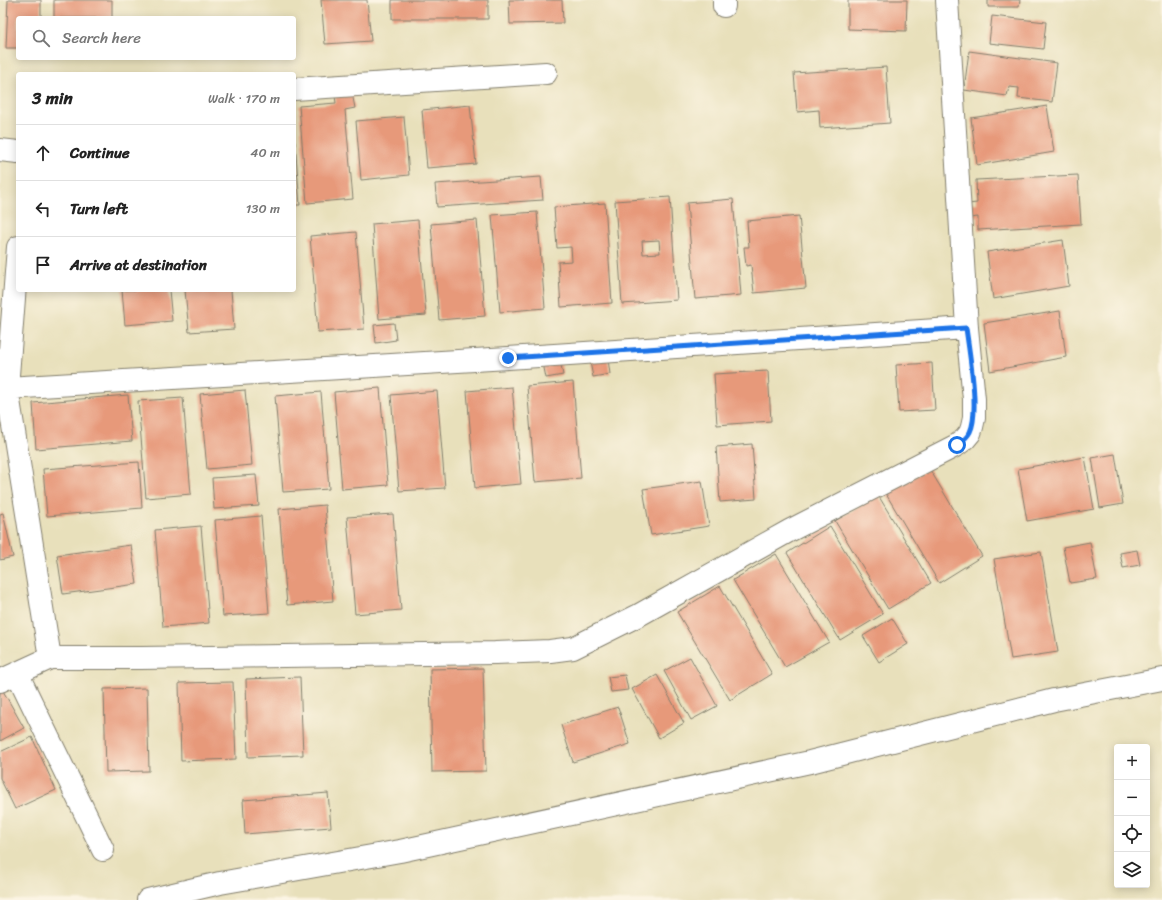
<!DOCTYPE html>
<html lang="en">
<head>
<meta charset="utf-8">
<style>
  body { margin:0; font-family:Sriracha,sans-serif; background:#f6f6f6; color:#222 }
  .controls { position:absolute; right:12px; bottom:12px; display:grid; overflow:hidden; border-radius:4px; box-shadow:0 2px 10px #0003 }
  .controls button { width:36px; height:36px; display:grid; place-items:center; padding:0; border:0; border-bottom:1px solid #e0e0e0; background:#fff; color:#222; font:20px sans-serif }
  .stop { position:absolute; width:12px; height:12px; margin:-9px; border:3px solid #1a73e8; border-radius:50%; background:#fff }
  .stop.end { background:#1a73e8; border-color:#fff; box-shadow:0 1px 4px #0008 }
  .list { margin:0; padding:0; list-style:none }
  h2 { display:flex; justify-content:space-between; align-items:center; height:52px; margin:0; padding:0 16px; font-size:17px }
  h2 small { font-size:13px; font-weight:400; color:#767676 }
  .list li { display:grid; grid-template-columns:26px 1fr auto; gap:12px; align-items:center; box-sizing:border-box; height:56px; padding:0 16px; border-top:1px solid #e0e0e0 }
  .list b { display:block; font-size:15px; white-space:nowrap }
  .list em { font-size:13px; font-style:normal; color:#767676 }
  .icon { flex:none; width:22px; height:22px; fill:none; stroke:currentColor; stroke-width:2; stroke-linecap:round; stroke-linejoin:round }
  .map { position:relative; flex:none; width:1162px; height:900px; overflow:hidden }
  .search { position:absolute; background:#fff; box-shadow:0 2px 10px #0003; left:16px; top:16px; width:280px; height:44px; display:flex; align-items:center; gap:10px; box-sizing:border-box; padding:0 14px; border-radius:4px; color:#767676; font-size:15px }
  .panel { position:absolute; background:#fff; box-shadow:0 2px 10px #0003; left:16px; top:72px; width:280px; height:220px; border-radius:4px }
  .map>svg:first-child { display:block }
  .building { fill:#e7997a; fill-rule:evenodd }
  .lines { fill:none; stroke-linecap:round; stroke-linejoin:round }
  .minor-casing { stroke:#827e6c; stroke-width:24 }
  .minor { stroke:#fff; stroke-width:22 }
  .route { stroke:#1a73e8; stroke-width:5 }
</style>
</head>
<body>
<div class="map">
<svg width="1162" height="900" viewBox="0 0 1162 900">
  <rect width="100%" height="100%" fill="#fcf5e5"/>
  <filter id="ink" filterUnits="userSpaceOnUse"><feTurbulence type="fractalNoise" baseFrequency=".025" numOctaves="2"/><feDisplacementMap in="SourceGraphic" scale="8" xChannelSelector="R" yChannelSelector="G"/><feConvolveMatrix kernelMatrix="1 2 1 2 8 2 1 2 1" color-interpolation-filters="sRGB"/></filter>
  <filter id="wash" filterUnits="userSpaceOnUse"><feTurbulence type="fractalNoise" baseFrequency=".012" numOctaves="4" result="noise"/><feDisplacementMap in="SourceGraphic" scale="16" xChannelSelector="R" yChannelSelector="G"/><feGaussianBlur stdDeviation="0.9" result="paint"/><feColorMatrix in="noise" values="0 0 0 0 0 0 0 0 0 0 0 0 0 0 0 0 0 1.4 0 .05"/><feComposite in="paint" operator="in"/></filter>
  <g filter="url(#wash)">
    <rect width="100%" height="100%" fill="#e8e0bb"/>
    <g id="blocks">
      <path class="building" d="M8,0H41V18H18V48H6Z
        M54,0H112V18H54Z
        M321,0H367L371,41L325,44Z
        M392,0H488V19H392Z
        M509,0H562L563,23L510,24Z
        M848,0H907L906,31L848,29Z
        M988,0H1020L1019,7H988Z
        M992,16L1046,22L1043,49L989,43Z
        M969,51L1057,63L1052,102L1018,98L1019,88L1009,87L1007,96L964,90Z
        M886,67L890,123L820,128L819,110L797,112L794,73Z
        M352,93L355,108L345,110L353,199L307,203L299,106L336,103L335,96Z
        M470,105L476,164L427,168L422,110Z
        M1047,106L1054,152L977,165L971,118Z
        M404,117L409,175L361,180L356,121Z
        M294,142H295L300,205H294Z
        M1078,175L1081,224L978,230V217L969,218L968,204L977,203L976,180Z
        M541,177L543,200L437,207L435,184Z
        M670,197L677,300L622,304L615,201ZM659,240L660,253L643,254L642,241Z
        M733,199L741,295L695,299L687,203Z
        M605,203L612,303L561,307L558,262L572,261L571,247L557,248L554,207Z
        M537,212L545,308L500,312L492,215Z
        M799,216L806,288L754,293L751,265L746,266L744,247H749L747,221Z
        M418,220L426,315L379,319L372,224Z
        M477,220L485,316L439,320L431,224Z
        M356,232L364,329L318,332L310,236Z
        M1063,240L1069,286L993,299L987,252Z
        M122,290H169L172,321L125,325Z
        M185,290H231L234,329L189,332Z
        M1060,311L1066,357L990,371L984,323Z
        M394,323L396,340L376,343L374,325Z
        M608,359L610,374L593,377L590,362Z
        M560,360L563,375L546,378L543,363Z
        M932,363L935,410L899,412L896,365Z
        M768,371L771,421L717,425L714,374Z
        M573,382L581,478L535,482L527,386Z
        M512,387L521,484L475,488L467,391Z
        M380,388L388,485L342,489L334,392Z
        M245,390L252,465L207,469L200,394Z
        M437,391L445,488L399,491L391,395Z
        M321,392L329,489L283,492L275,396Z
        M128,395L132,441L36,449L33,403Z
        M183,398L191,494L146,498L138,401Z
        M752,444L756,499L720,502L716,447Z
        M1115,454L1123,504L1100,508L1092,458Z
        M1085,457L1094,509L1027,521L1018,469Z
        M139,462L142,508L47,516L43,469Z
        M929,468L982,556L939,583L886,494Z
        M256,475L259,506L214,509L212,478Z
        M702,481L709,526L651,535L643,489Z
        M878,495L931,583L888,609L835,521Z
        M325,505L333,601L287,605L279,509Z
        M3,513L13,557L0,560V514Z
        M393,514L401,610L355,614L347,517Z
        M261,516L269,613L223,616L215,520Z
        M201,526L209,623L163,627L155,530Z
        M830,526L883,614L840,640L787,553Z
        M1090,542L1097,579L1070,583L1063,547Z
        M131,545L137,584L63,594L57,555Z
        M1137,550L1140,565L1123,568L1120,553Z
        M1041,552L1058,652L1011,659L994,559Z
        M776,554L829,642L785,667L733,580Z
        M720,586L772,674L730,700L677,612Z
        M892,618L908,644L879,662L863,636Z
        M690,657L717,706L691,720L664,671Z
        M483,668L486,771L432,772L430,669Z
        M625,675L628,690L611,692L608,677Z
        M657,675L684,723L659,738L632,689Z
        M300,677L303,755L248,757L246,679Z
        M233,682L236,759L181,761L179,683Z
        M147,688L149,771L106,772L104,689Z
        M2,689L24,728L0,741V690Z
        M618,707L630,744L573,762L561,725Z
        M32,737L56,790L15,809L0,778V752Z
        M328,793L331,827L245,834L243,800Z"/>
    </g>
  </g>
  <g filter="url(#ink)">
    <use href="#blocks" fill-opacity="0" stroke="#827e6c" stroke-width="1"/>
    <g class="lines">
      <g class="minor-casing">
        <path id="minor" d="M724,0V6
          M294,89L546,73
          M0,150L18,152
          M18,247L7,388L50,658
          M7,388L508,358L967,328
          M17,673L103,850
          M0,681L50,658H141L495,653L550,651L573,648L639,615L789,531L957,445L965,439L970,433L972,427L974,418V399L967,328L947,0
          M148,900L220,883L400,851L810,762L1054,700L1162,679"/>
      </g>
      <use href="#minor" class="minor"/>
    </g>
  </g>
  <g class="lines" filter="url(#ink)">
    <path class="route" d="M508,358L966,328C969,351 980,412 970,432C967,438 962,441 957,445"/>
  </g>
</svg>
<div class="controls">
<button>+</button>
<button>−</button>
<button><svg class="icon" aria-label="locate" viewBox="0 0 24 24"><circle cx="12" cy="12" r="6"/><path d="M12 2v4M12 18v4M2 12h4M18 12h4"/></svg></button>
<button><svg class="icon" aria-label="layers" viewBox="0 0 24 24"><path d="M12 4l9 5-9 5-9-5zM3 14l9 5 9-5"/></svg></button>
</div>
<div class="stop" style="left:957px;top:445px"></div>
<div class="stop end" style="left:508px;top:358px"></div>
<div class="search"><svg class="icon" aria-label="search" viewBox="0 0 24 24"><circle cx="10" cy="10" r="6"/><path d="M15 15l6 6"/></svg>Search here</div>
<section class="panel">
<h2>3 min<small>Walk · 170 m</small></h2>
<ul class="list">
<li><svg class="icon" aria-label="ahead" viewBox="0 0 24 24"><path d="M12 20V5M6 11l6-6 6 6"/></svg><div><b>Continue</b></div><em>40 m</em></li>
<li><svg class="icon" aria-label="left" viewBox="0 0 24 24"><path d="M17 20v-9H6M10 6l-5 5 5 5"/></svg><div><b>Turn left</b></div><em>130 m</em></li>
<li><svg class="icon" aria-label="arrive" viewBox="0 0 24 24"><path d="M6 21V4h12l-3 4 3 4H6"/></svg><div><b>Arrive at destination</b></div></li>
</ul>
</section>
</div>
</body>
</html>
